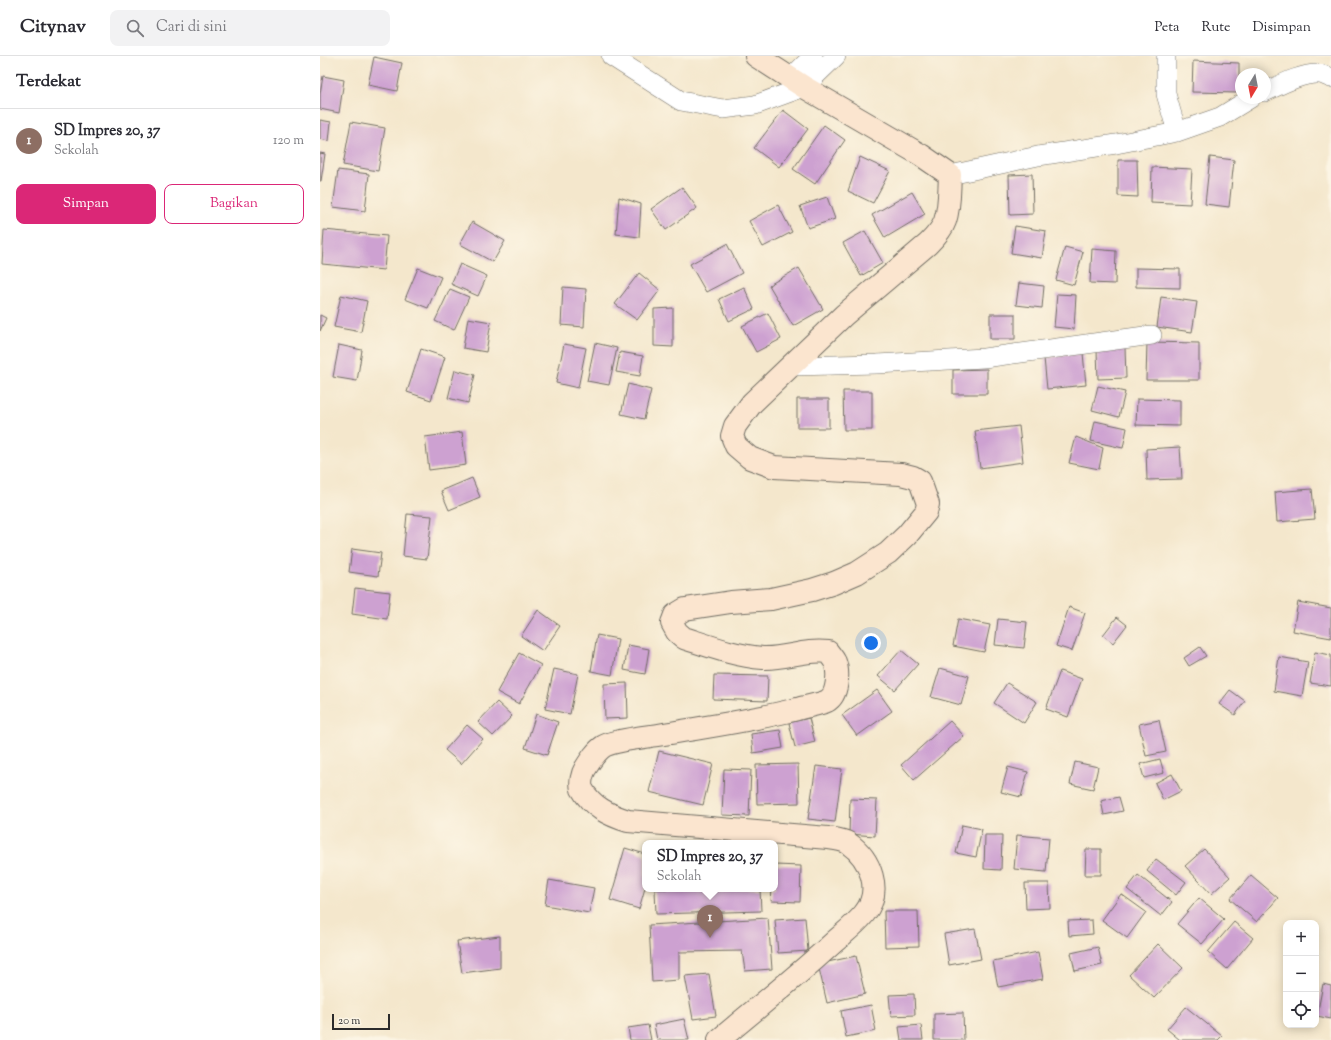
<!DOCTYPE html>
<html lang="id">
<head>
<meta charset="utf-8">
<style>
  body { margin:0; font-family:"Sorts Mill Goudy",serif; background:#f2f2f3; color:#2b2b33 }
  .controls { position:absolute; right:12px; bottom:12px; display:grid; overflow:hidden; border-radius:8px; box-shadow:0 2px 10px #0003 }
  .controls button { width:36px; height:36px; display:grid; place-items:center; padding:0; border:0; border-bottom:1px solid #e1e1e2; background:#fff; color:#2b2b33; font:20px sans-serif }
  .compass { position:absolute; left:915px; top:12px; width:36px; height:36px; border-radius:50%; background:#fff; box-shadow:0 2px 10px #0003; rotate:190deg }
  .scale { position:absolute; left:12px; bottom:10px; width:58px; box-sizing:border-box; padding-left:4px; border:2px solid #2b2b2b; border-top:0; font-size:11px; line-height:14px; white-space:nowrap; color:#2b2b2b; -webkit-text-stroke:3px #fcf5e5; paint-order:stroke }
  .you { position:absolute; left:551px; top:587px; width:14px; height:14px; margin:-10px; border:3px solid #fff; border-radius:50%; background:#1a73e8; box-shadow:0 0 0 6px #1a73e833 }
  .badge { display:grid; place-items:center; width:26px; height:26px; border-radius:50%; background:#db2777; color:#fff; font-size:13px; font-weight:700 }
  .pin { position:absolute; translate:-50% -33px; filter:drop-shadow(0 1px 2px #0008) }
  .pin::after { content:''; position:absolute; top:21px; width:14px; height:12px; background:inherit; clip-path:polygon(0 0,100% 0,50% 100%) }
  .popup { position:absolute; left:322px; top:784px; width:136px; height:52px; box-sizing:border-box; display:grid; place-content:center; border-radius:8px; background:#fff; filter:drop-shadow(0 1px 3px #0005); font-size:13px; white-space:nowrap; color:#7c7c81 }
  .popup b { font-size:15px; color:#2b2b33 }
  .popup::after { content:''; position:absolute; left:50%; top:100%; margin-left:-8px; border:8px solid transparent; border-top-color:#fff }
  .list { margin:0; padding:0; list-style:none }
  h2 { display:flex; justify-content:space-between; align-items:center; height:52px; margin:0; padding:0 16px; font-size:17px }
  h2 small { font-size:13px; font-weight:400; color:#7c7c81 }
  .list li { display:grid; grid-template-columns:26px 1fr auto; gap:12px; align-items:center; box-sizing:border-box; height:64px; padding:0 16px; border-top:1px solid #e1e1e2 }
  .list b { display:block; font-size:15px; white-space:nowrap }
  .list p { margin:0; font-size:13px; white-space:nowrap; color:#7c7c81 }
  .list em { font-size:13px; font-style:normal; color:#7c7c81 }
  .actions { display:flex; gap:8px; padding:12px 16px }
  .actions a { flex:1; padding:9px 0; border:1px solid #db2777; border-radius:8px; text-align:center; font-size:14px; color:#db2777 }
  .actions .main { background:#db2777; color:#fff }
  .icon { flex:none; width:22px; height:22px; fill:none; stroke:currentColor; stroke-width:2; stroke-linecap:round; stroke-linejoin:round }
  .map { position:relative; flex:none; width:1011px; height:984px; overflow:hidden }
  header { display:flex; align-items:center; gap:24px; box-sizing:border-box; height:56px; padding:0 20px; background:#fff; border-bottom:1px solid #e1e1e2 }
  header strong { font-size:19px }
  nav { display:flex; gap:22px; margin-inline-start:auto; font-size:14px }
  .search { width:280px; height:36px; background:#f2f2f3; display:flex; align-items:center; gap:10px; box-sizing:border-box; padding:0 14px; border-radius:8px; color:#7c7c81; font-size:15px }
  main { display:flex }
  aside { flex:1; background:#fff }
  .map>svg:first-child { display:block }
  .building { fill:#cda1d1 }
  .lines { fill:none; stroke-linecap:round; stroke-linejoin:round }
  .street-casing { stroke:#716d63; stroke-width:20 }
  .secondary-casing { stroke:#716d63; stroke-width:24 }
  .street { stroke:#fff; stroke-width:19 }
  .secondary { stroke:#fbe5cf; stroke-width:22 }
</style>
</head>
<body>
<header>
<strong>Citynav</strong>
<div class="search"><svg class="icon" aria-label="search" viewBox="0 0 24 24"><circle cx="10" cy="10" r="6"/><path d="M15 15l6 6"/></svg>Cari di sini</div>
<nav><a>Peta</a><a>Rute</a><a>Disimpan</a></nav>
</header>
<main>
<aside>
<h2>Terdekat<small></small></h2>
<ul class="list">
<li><span class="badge" style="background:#8d6e63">1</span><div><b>SD Impres 20, 37</b><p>Sekolah</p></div><em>120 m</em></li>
</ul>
<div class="actions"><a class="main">Simpan</a><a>Bagikan</a></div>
</aside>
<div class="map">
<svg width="1011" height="984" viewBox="0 0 1011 984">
  <rect width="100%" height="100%" fill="#fcf5e5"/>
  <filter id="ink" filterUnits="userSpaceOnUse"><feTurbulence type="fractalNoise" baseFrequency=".025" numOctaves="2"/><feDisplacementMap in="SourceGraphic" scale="8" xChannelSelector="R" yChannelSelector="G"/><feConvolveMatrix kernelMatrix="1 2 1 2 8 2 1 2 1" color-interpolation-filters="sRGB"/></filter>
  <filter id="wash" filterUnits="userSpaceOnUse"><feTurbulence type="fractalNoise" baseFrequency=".012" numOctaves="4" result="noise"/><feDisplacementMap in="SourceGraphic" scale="16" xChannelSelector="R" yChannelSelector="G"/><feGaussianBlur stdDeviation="0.9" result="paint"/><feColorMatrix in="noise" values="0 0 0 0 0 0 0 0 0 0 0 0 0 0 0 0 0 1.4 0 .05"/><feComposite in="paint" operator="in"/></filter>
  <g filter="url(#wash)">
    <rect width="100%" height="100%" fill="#f4e7cc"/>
    <g id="blocks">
      <path class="building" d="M54,1L82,7L77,35L48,29Z
        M873,5L919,7V37L872,36Z
        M3,20L24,24L19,57L0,53V38Z
        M463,54L488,73L459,111L434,92Z
        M0,64L11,66L9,85L0,83Z
        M31,66L65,72L58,115L23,109Z
        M504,69L525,84L495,128L473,113Z
        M0,97L5,98L1,125H0Z
        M540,101L570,115L553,147L528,135Z
        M890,101L914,104L909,151L885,148Z
        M798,104H817L818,141L798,140Z
        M832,111L872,113L870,148L831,146Z
        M18,114L49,118L45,155L13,151Z
        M712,118L713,158L690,159L689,119Z
        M362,131L377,152L346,174L331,153Z
        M592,136L605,158L565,182L552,159Z
        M299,141L321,148L319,181L296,178Z
        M507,141L515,163L488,172L480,150Z
        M458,149L472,176L443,191L429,165Z
        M152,166L185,185L173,206L140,188Z
        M695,170L726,175L722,202L691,197Z
        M4,174L67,180L64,214L2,208Z
        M545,175L563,207L541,220L523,187Z
        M407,188L422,217L386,236L370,208Z
        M745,191L763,196L754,229L736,224Z
        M772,193L796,195L795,228L770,227Z
        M140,208L167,220L158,240L131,228Z
        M98,212L121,221L108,252L85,243Z
        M479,212L503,253L473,270L449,229Z
        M816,212L860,213V232L816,231Z
        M319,217L340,234L317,264L295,248Z
        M699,227L724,230L722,252L696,249Z
        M243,231L266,233L264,271L241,269Z
        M424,231L434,253L409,265L399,243Z
        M130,233L149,241L134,274L115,265Z
        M737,238L756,239L754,273L734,271Z
        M21,239L47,245L41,276L14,271Z
        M841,241L877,246L872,276L837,271Z
        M353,252V291L334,290V253Z
        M448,257L461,283L436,296L422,270Z
        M670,258H695V283H670Z
        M0,259L6,262L0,275Z
        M148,262L171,266L166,296L143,292Z
        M827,286L879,287V324H826Z
        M275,287L297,292L289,329L267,325Z
        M244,288L266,292L258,332L236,327Z
        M19,289L42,294L37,325L13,321Z
        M805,292L806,322L778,323L777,294Z
        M101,293L125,301L111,344L87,336Z
        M300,296L323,300L320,320L296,316Z
        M763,297L766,329L727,333L724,302Z
        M667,313V338H633V314Z
        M135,314L155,319L148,347L128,342Z
        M308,328L331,334L324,363L301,358Z
        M778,330L805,336L799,361L772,354Z
        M523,335H552V374H524Z
        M477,343H509V372H477Z
        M817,343L860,344V370L816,369Z
        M775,365L807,372L803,392L771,385Z
        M699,370L703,406L660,412L655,375Z
        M142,376L146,409L109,414L105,381Z
        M756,381L783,392L779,413L749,407Z
        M860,391L862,423L827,424L826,393Z
        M152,422L160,441L129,454L121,435Z
        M992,433L995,463L957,466L955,436Z
        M87,458L112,460L107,503L83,500Z
        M32,493L61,497L58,520L29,516Z
        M35,532L70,536L67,563L32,558Z
        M978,546L1011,552V582L973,575Z
        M749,551L765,557L752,595L736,590Z
        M218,554L240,570L223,595L201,580Z
        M797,561L807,569L793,587L783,579Z
        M638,563L670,569L664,596L633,590Z
        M678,563L707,566L704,592L675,589Z
        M277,579L298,583L292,619L271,615Z
        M308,589L329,593L325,618L304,614Z
        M880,591L886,600L869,610L864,602Z
        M581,594L598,608L575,634L558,620Z
        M995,596L1011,599V630L990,627Z
        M199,597L221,609L199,648L177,636Z
        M959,601L988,606L982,640L954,635Z
        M620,612L649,620L641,649L611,641Z
        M234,613L258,618L250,658L225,653Z
        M740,615L762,623L748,661L726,653Z
        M394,619L448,620L447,645L393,643Z
        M307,627L308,662L285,663L284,628Z
        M687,627L717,646L704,667L674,647Z
        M557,634L572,655L537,680L522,659Z
        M910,634L925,645L915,659L899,648Z
        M177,646L192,660L173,680L158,666Z
        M216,658L238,666L227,699L205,692Z
        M489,662L495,686L475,691L469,667Z
        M839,664L846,696L826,700L819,668Z
        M630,665L644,680L594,724L581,709Z
        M147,669L163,683L141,708L125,694Z
        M460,674L463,692L433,697L431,678Z
        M339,695L393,708L383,749L329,736Z
        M840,703L844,717L824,722L820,708Z
        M755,706L778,711L773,733L750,728Z
        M478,708L479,747L437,748L436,709Z
        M496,710L522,713L515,766L488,763Z
        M688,711L708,716L701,741L681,736Z
        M404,713L431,714L429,760L402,759Z
        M852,718L861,735L843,744L835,727Z
        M799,741L803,755L784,759L781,745Z
        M530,743L557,744L555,780L529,778Z
        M642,769L662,773L656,801L636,797Z
        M665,779H682L681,814L664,813Z
        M697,779L729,782L726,816L694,813Z
        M305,792L325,798V832L319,853L290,844Z
        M766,793H781V819H765Z
        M884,793L910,821L891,838L865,810Z
        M836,803L866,826L856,839L827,815Z
        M455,809L481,810L480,846L451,845L452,833H455Z
        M818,819L852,846L841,860L807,833Z
        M931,819L958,842L937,866L910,843Z
        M229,824L274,832L269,857L225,849Z
        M705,827H729L730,852L706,853Z
        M335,833H440L441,855L336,858Z
        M801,838L826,856L807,882L782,864Z
        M879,842L904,863L882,888L857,868Z
        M564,855H598L599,890L565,891Z
        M448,862L452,913L425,915L422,895L359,896V924L332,926L329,869Z
        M485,862L488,895L458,897L455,864Z
        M772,864L773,878L749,880L748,865Z
        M914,866L933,882L907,913L888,896Z
        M655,873L661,903L629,909L624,878Z
        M180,880V912L142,917L137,885Z
        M838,888L863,912L834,942L809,919Z
        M778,891L782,909L755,915L751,897Z
        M718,896L723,923L678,931L673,905Z
        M536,900L545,938L507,947L498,908Z
        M389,918L396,960L373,963L365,920Z
        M1003,928L1011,930V963L997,960Z
        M594,938L595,959L571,960L569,939Z
        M551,949L556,975L526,981L521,955Z
        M866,951L902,980L898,984H860L847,973Z
        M643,957L644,984H614V958Z
        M364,963L369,984H337L334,969Z
        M328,969L331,984H310L308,972Z
        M601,969L603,984H581L579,971Z"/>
    </g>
  </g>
  <g filter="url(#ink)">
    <use href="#blocks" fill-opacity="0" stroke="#716d63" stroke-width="1"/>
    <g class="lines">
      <g class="street-casing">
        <path id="street" d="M291,0L361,45L403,53L435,49L484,31L516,0
          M846,0V38L857,76
          M471,35V22L493,0
          M945,36C960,29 982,17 999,18C1003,18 1007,21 1011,22
          M630,119L718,100L796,88L857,76L900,61L931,42
          M472,310L557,308L664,302L832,279"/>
      </g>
      <g class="secondary-casing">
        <path id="secondary" d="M399,984C437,952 476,921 513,887C523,878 535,869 544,858C563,835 551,803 528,787C523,784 514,783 508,782L308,765C289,759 272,751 262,733C260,727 262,718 265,713C270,705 276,695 284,690C295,684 325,681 338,679C384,671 431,665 477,653C486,650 498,649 507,645C518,639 519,616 515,606C513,602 510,599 508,596C485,593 465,603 443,602C416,600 389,590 364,582L357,576L352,567L355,559L365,553L411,546L451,543L492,534L514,527L537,517L568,497L587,479L606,456L608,448L600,425L593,421L581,418L454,411L430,402L416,390L412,380L415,370L432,347L524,259L608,188C614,182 622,174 625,165C630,151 629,134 630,119L601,99L484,31L436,0"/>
      </g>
      <use href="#street" class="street"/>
      <use href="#secondary" class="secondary"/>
    </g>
  </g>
</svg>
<div class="controls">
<button>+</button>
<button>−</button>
<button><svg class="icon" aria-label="locate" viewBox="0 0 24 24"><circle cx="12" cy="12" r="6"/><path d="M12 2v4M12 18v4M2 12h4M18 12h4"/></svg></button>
</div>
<svg class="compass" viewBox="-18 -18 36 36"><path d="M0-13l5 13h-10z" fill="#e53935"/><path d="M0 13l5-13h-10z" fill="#7c7c81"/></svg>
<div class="scale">20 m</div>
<div class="you"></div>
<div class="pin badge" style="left:390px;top:882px;background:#8d6e63">1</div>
<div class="popup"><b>SD Impres 20, 37</b>Sekolah</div>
</div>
</main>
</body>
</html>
